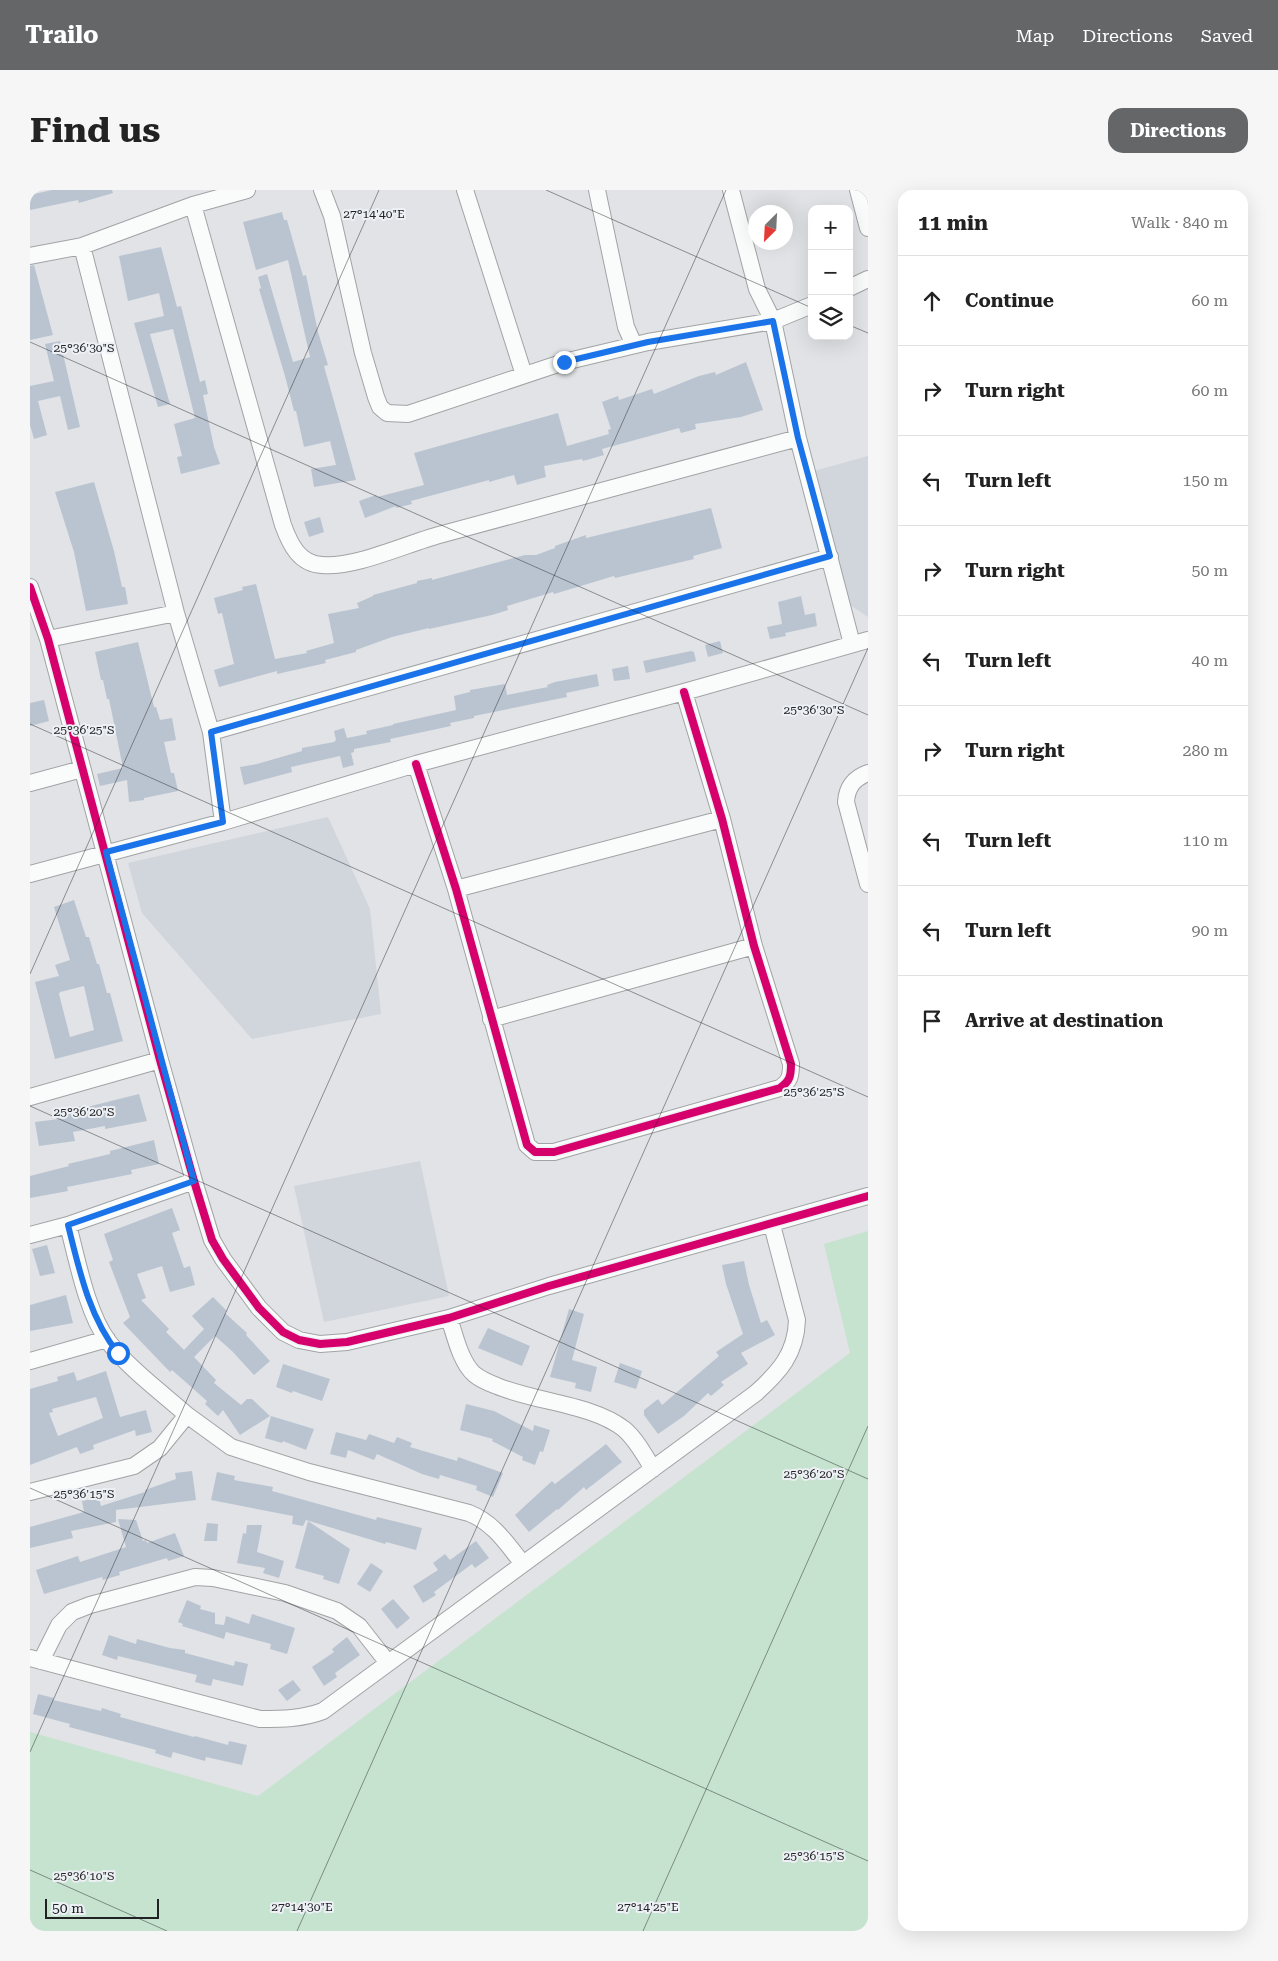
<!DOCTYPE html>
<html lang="en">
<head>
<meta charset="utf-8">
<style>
  body { margin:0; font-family:"Roboto Serif",serif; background:#f6f6f6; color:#222 }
  .controls { position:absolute; right:15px; top:15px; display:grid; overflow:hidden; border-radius:10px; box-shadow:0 5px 20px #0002 }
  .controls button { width:45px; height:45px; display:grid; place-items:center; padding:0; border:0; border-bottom:1px solid #e0e0e0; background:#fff; color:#222; font:25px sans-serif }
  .compass { position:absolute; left:718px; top:15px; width:45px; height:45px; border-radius:50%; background:#fff; box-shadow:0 5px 20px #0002; rotate:204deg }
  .scale { position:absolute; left:15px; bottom:12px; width:114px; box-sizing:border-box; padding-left:5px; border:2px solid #212224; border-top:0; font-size:14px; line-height:18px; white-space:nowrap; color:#212224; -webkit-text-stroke:4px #edf0f4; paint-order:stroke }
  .stop { position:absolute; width:15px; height:15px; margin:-11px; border:4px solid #1a73e8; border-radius:50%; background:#fff }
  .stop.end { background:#1a73e8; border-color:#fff; box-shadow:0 1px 5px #0008 }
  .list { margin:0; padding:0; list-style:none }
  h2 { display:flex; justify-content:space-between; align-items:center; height:65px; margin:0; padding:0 20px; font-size:21px }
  h2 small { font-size:16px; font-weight:400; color:#767676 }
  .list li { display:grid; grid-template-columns:32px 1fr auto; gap:15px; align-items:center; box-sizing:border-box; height:90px; padding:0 20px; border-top:1px solid #e0e0e0 }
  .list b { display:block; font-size:19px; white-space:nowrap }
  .list em { font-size:16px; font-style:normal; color:#767676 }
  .icon { flex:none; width:28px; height:28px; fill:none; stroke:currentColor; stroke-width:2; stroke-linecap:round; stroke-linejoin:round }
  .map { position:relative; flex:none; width:838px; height:1741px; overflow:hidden; border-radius:15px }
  header { display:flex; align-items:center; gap:30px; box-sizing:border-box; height:70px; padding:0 25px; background:#646668; color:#fff }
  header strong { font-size:24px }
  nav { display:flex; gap:28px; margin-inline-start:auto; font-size:18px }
  .intro { display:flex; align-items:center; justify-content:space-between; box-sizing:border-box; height:120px; padding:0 30px }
  h1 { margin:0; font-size:35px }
  .button { padding:12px 22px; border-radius:15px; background:#646668; color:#fff; font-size:18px; font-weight:700 }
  main { display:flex; gap:30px; padding:0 30px }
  aside { flex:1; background:#fff; border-radius:15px; box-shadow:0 5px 20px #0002 }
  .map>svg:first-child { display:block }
  .built { fill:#d1d6dc }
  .green { fill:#c6e3cf }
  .building { fill:#bac4d1; fill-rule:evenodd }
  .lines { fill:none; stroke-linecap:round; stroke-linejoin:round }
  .street-casing { stroke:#a1a3a5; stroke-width:18 }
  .street { stroke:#fafbfb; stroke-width:16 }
  .cycleway-casing { stroke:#edf0f4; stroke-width:11 }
  .cycleway { stroke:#d6006c; stroke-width:8 }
  .route { stroke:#1a73e8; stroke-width:6 }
  .ticks { fill:none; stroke:#212224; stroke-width:1; stroke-opacity:0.45 }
  .ticks-label { font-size:12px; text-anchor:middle; fill:#212224; stroke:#edf0f4; stroke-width:4; stroke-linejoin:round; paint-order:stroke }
</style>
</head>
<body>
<header>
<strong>Trailo</strong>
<nav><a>Map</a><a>Directions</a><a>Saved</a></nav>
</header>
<div class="intro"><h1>Find us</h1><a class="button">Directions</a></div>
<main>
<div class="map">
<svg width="838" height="1741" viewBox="0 0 838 1741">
  <rect width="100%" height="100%" fill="#e1e3e6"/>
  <path class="built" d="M838,266V427L820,415L784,281Z
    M298,627L340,719L351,824L222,849L112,723L98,673Z
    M390,971L419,1106L294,1132L264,996Z"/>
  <path class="green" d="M838,1041V1741H0V1542L228,1606L820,1163L794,1054Z"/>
  <path class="building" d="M22,0H82L83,3L49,13L48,10L0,20V5Z
    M252,22L254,30H257L273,86L276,85L288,142L298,175L294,176L326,290L284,297L281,279L306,275L300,251L274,257L266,221H264L255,186L229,99L231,98L228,87L237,84L263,172L280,167L258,70L226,80L213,32Z
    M131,57L147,117L151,116L170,192L175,190L178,204L173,205L184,257L190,274L151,284L147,267L152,266L144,234L165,228L143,139L120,144L140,214L128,217L104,133L134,126L129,103L98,111L89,66Z
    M4,75L23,145L0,150V76Z
    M30,151L50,237L38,240L30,206L8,211L17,245L4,249L0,235V196L24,191L15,154Z
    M716,172L733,220L711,227L665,234L666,239L651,243L649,238L572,259L574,265L553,271L552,269L514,276L516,287L487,295L484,285L459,292V290L381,311L382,314L366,318V316L335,328L329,311L346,305L347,307L394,295L384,263L528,223L537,256L579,244L578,240L581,239L572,212L588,206L589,210L622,199L624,204L669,186L685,182L686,185Z
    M64,292L84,361L92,397H95L98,414L56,421L44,362L25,302Z
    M681,318L692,358L663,366L664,369L585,388L584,386L524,404L523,402L477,416L478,420L462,425L399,439V438L362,447L326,460V462L295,470L296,473L247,484V481L189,497L184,480L204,474L192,423L188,424L184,408L213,400L212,397L226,394L245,469L277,463L276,461L304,453L298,424L329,418L327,413L343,406V405L387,393V391L402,388V390L495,365H506L525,358V356L556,345V348Z
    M290,327L294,342L279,347L274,332Z
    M771,406L775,425L785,423L787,436L755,443L756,446L740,449L737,437L752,434L748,412Z
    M690,451L693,463L678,467L675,455Z
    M108,452L124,517H126L130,530L142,528L146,550L134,552L141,583H144L148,601L114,608V610L99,612L97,590L70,596L67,584L93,578L79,509H77L73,490H71L65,462Z
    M661,461L664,462L666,471L616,483L613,471Z
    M598,476L600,489L584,491L582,479Z
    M567,484L569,496L536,503L537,507L444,526V528L420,533L421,536L360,549L361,552L324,559V562L321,563L324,575L313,578L310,566L261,577L262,582L214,595L210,577L227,574L272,561V558L304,552L306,550L304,541L314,538L317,548L337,544L336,541L363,535V534L426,520L424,506L440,502V500L475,494L477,505L518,497L517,495L525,492Z
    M14,510L19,531L0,536V513Z
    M44,710L56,747H59L67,774H69L77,803H80L93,851L25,869L5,792L29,786L25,775L40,770L24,717ZM54,796L64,840L40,847L29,804L30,802Z
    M109,904L117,931L75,939V936L43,942L45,951L9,956L5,932L37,928L35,919L52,916L53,918Z
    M124,950L129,974L101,980L102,984L37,997L38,1001L0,1008V986L39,976L38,974L80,964V961Z
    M142,1018L150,1040L142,1043L154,1078L160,1076L165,1095L140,1102L132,1076L107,1084L116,1108L111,1110L139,1139L136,1142L154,1160L174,1139L162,1126L183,1107L197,1121L195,1123L217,1143L216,1145L240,1171L224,1185L202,1161L185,1146L164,1167L186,1190L184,1193L211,1215L217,1209H222L240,1226L210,1245L193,1220L188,1226L175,1214L177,1211L142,1180L140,1182L93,1133L100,1127L79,1072L83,1070L74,1044Z
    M17,1055L25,1083L10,1086L2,1059Z
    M714,1071L719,1095L731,1133L737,1130L745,1145L711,1163L718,1174L691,1192L694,1195L681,1206L678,1203L654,1226L628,1244L614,1225V1220L628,1209L632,1215L689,1166L686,1162L713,1144L696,1094L692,1075Z
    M36,1105L43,1133L0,1141V1115Z
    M539,1119L554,1124L542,1170L567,1177L561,1202L545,1198L546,1193L520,1187Z
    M458,1138L500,1156L492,1176L448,1158Z
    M590,1173L612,1181L606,1199L584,1192Z
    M253,1174L300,1189L292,1211L263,1201L262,1203L246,1197Z
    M76,1181L90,1227L116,1220L122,1242L106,1246L105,1240L63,1255L64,1259L50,1264L47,1257L0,1275V1199L28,1191L27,1187L44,1182L47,1191ZM66,1207L73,1228L28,1246L19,1223L23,1222L22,1219Z
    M436,1214L464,1221L503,1241L504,1235L520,1240L513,1262L510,1261L505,1275L492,1270L493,1267L462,1251L463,1249L430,1240Z
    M241,1226L284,1239L276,1260L253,1251L252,1253L235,1248Z
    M306,1242L336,1250L339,1244L364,1253L367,1247L382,1253L380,1257L427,1271L428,1267L473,1283L463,1307L446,1300L447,1296L410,1285L409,1289L392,1284L347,1264L344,1270L318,1260L316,1268L300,1264Z
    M576,1254L592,1272L556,1300L554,1297L528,1320L527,1319L499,1342L485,1325L522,1291L525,1294Z
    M162,1281L166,1310L86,1320V1332L41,1341L43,1348L0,1358V1337L54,1322L52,1311L69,1308L71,1316L115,1302V1300L146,1289L145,1283Z
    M187,1282L205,1286L204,1290L243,1297L242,1301L346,1330L347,1327L392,1338L386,1360L356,1352L355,1354L276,1330L273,1336L262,1334L263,1326L181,1310Z
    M88,1329L106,1330L113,1351L116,1350L117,1353L145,1343L154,1366L138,1371L137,1368L89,1382L90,1385L73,1390L72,1387L14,1404L6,1380L48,1366L50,1372L96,1357Z
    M278,1331L320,1359L309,1394L293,1389L294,1386L265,1378Z
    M177,1333L188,1334L187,1351H174Z
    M217,1335H232L227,1362L254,1371L249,1388L233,1383L235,1378L207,1373L213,1343L216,1344Z
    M446,1351L459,1368L445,1378L442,1374L404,1402L406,1405L393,1413L383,1396L408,1380L403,1373L415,1364L420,1370Z
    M341,1373L353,1381L340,1402L327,1394Z
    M363,1409L380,1428L367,1439L351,1419Z
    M157,1410L171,1416L170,1419L185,1423V1434L194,1435L196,1426L219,1434L222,1424L265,1438L257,1464L240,1459L241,1454L196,1442L194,1449L152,1436L153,1434L148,1432Z
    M79,1445L106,1454L107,1449L140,1458L155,1460V1463L204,1476L205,1471L218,1474L213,1496L183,1489L181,1496L165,1492L167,1485L88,1466L87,1470L72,1465Z
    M317,1447L330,1465L305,1483L307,1487L294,1496L282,1477L304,1462L302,1459Z
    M263,1490L271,1500L257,1511L248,1500Z
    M8,1504L24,1508L23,1510L71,1521L72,1518L91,1524L90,1527L164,1547L165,1546L198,1555L199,1551L217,1555L212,1575L176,1567L175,1571L143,1562L141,1568L125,1563L126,1560L39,1537L40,1534L3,1524Z"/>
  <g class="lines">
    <g class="street-casing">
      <path id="street" d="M292,0L302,26L333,163L346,207L350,217L357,223L378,224L534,172L618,152L743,131L782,115
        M435,0L494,185
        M567,0L596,137L604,155
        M701,0L727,99L743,131L768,248L822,454
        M828,0L838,38
        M163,15L253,335C260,354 269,374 292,375C325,378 376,354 409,345C529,313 648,280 768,248
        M52,56L146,423L181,542L193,632
        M0,66L52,56L163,15L217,0
        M819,98L838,89
        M0,397L18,449L130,870L164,991L182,1050L193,1069L229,1118L253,1142L269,1150L290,1154L317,1152L419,1128L519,1096L838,1006
        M18,449L146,423
        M181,542L800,367
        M386,574L426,699L497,955L505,962H524L750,898C760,891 761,886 761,874L724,756L692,629L654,502
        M838,583C824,588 817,597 816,612L838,694
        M0,593L52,579
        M0,684L193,632L386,574L654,502L838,450
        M426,699L692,629
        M461,829L724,756
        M0,907L130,870
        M0,1045L38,1035L164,991
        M419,1128C425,1145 430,1171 444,1184C450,1189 459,1193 467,1196C505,1212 562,1214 594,1239C606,1249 615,1266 623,1279
        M0,1171L77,1149
        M157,1225L201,1257L279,1282L439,1323C464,1333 477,1354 493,1374
        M0,1302L104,1276L130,1258L157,1225C132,1203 97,1177 78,1151C57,1123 47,1069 38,1035
        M0,1468L230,1529C252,1529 272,1529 293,1521L726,1203C749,1182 766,1164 767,1130L742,1035
        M11,1471L29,1435L42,1422L60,1415L165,1387L183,1388L255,1403L307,1421L329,1436L358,1473"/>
    </g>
    <use href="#street" class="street"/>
    <g class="cycleway-casing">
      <path id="cycleway" d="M0,397L18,449L130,870L164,991L182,1050L193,1069L229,1118L253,1142L269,1150L290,1154L317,1152L419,1128L519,1096L838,1006
        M386,574L426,699L497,955L505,962H524L750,898C760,891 761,886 761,874L724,756L692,629L654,502"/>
    </g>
    <use href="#cycleway" class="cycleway"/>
  </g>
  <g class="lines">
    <path class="route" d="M88,1163C59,1127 49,1079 38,1035L164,991L76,662L193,632L181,542L800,366L768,248L743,131L618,152L534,172"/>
  </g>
  <path class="ticks" d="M516,0L782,118M0,6L3,0M819,135L838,143M0,152L838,525M0,534L838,907M0,784L349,0M0,916L838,1289M0,1298L838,1671M0,1562L696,0M0,1680L137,1741M267,1741L838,458M613,1741L838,1236"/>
  <g class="ticks-label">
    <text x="344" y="28">27°14'40"E</text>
    <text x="54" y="162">25°36'30"S</text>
    <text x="784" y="524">25°36'30"S</text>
    <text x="54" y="544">25°36'25"S</text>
    <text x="784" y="906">25°36'25"S</text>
    <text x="54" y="926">25°36'20"S</text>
    <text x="784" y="1288">25°36'20"S</text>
    <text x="54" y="1308">25°36'15"S</text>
    <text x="784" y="1670">25°36'15"S</text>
    <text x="54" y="1690">25°36'10"S</text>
    <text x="272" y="1721">27°14'30"E</text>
    <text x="618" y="1721">27°14'25"E</text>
  </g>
</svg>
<div class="controls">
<button>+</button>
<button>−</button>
<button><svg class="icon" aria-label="layers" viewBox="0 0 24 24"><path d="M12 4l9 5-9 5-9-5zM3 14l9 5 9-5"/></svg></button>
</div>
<svg class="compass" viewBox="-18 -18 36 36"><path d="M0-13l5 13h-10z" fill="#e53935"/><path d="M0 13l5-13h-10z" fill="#767676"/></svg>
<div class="scale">50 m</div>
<div class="stop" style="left:88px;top:1163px"></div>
<div class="stop end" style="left:534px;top:172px"></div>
</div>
<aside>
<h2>11 min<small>Walk · 840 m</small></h2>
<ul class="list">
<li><svg class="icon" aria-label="ahead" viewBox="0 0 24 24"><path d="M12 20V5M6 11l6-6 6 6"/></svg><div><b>Continue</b></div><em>60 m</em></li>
<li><svg class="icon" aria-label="right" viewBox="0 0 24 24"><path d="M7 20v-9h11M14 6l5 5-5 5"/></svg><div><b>Turn right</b></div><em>60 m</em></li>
<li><svg class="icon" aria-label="left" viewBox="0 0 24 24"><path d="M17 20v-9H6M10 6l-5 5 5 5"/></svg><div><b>Turn left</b></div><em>150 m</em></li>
<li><svg class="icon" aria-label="right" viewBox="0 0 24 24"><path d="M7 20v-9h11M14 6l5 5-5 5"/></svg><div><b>Turn right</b></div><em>50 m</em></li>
<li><svg class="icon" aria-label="left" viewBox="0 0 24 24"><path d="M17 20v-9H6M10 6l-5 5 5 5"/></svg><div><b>Turn left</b></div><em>40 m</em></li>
<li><svg class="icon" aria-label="right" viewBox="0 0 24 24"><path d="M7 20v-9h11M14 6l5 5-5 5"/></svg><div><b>Turn right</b></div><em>280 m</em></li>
<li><svg class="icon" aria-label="left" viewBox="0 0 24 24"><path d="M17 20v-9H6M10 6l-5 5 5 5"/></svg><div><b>Turn left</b></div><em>110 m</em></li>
<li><svg class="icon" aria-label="left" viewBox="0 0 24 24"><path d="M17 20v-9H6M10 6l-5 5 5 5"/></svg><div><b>Turn left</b></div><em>90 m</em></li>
<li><svg class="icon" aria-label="arrive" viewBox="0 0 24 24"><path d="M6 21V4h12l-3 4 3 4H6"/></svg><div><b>Arrive at destination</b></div></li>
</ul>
</aside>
</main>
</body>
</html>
